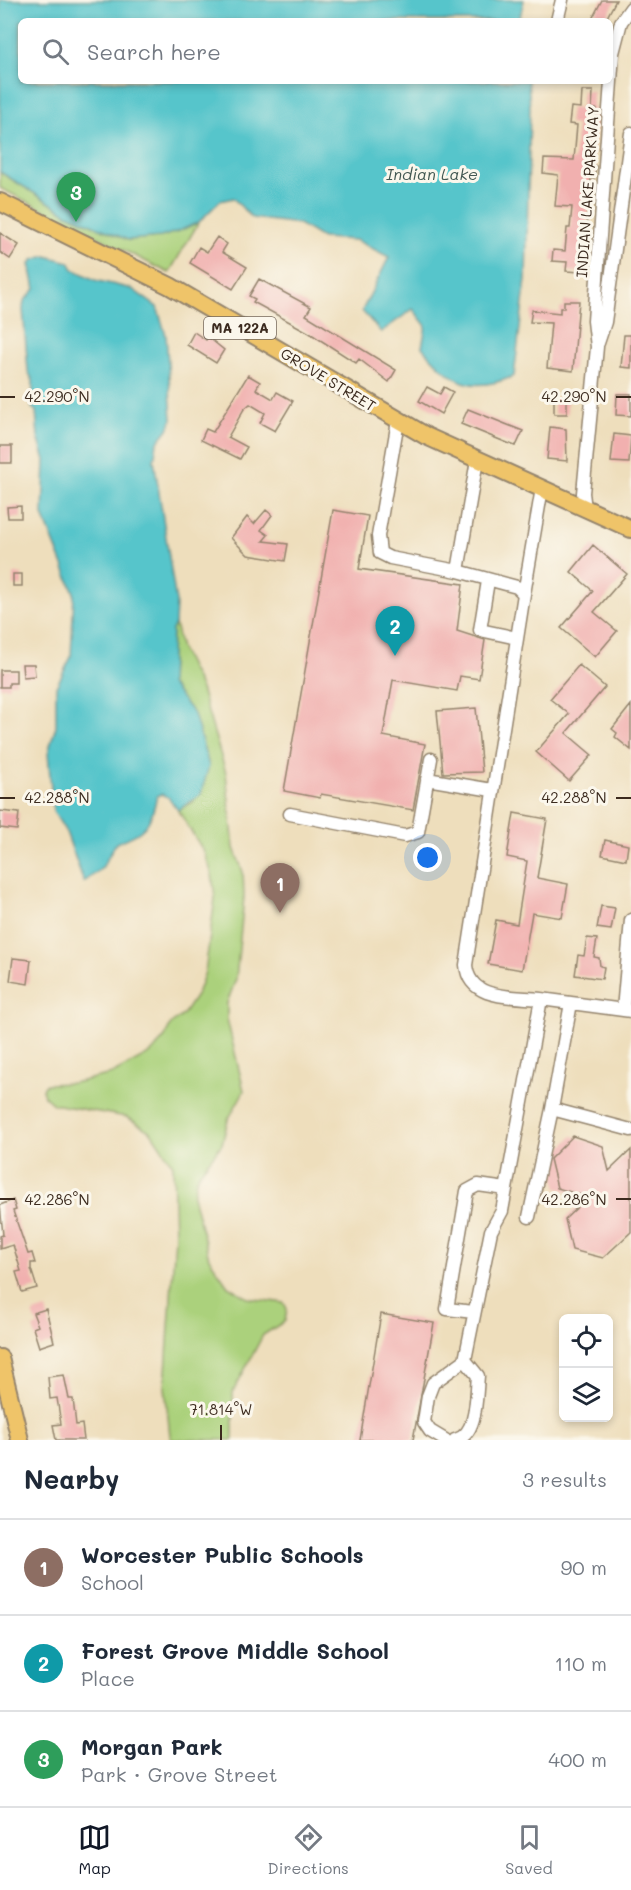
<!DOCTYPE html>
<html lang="en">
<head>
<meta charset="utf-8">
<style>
  body { margin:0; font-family:Mali,sans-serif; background:#f6f6f7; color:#1f2937 }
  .controls { position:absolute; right:18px; bottom:18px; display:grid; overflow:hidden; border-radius:9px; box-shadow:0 3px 9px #0003 }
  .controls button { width:54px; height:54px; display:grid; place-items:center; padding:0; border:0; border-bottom:2px solid #e0e1e3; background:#fff; color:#1f2937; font:30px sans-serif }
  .you { position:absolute; left:428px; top:858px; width:21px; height:21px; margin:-15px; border:4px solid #fff; border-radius:50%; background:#1a73e8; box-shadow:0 0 0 9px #1a73e833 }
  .badge { display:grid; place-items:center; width:39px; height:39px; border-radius:50%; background:#111827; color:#fff; font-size:20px; font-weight:700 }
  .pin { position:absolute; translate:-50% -50px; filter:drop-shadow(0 2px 3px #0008) }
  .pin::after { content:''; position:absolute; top:32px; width:21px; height:18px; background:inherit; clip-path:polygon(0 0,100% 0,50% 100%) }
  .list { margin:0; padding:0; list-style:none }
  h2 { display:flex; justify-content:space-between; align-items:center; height:78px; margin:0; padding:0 24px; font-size:26px }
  h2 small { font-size:20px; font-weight:400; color:#747a83 }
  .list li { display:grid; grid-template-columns:39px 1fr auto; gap:18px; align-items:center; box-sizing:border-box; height:96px; padding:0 24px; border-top:2px solid #e0e1e3 }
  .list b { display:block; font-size:22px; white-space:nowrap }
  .list p { margin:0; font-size:20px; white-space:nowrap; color:#747a83 }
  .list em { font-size:20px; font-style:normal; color:#747a83 }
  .icon { flex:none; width:33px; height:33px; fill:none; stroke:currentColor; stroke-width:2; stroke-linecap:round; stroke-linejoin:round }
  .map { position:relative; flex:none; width:631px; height:1440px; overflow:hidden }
  .search { position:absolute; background:#fff; box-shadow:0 3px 9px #0003; left:18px; right:18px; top:18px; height:66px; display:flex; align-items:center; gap:15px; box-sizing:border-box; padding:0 21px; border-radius:9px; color:#747a83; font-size:22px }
  .sheet { height:366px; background:#fff }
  nav { display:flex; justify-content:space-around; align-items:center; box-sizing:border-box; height:84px; border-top:2px solid #e0e1e3; background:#fff; font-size:16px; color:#747a83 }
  nav a { display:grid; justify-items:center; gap:3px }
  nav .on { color:#111827 }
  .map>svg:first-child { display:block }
  .green { fill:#abd17b; stroke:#737e4c; stroke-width:1.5 }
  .water { fill:#57c5cb; stroke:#497874; stroke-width:1.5 }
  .building { fill:#f1b0af }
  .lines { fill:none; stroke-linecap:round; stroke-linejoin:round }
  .minor-casing { stroke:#94846d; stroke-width:15 }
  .major-casing { stroke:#94846d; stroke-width:20 }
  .minor { stroke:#fff; stroke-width:12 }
  .major { stroke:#efc469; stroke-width:16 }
  .ticks { fill:none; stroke:#3b2a1e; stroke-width:2 }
  .labels { text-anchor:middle; stroke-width:6; stroke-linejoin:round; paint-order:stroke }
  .shield { fill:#fbf7ec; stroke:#75685c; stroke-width:1.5 }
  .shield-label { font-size:14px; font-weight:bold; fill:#3b2a1e }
  .street-label { font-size:15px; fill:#3b2a1e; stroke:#fbf7ec }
  .water-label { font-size:16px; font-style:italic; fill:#435852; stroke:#fbf7ec }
  .ticks-label { font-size:15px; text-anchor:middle; fill:#3b2a1e; stroke:#fbf7ec; stroke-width:6; stroke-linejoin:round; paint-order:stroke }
</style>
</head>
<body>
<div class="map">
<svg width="631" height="1440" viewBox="0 0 631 1440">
  <rect width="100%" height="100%" fill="#fbf7ec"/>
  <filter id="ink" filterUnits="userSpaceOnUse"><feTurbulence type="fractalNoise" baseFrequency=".0167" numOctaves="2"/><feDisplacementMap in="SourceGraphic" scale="12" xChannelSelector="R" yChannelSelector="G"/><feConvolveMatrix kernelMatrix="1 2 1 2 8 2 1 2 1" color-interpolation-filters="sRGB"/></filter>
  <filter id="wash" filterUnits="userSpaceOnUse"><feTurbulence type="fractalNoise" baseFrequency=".008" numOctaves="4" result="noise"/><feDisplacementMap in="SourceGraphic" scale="24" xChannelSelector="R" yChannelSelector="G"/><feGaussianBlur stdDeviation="1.35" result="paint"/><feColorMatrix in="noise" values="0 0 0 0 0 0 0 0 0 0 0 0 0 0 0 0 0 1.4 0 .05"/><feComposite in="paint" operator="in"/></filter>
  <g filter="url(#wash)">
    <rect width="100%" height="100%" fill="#eedebc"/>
    <path class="green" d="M0,172L68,214L128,240L161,237L199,222L169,273L0,188Z
      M175,624L181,649L201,689L226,773L234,848L243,872L244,897L236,979L227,1003V1019L244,1091L228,1120L222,1144L197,1176L193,1196L209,1258L228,1286L248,1298L284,1303L287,1309L285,1321L263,1335L233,1392V1440H171L170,1436L165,1387L175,1237L173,1165L151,1132L127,1117L53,1104L44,1096L42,1089L47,1084L73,1083L112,1074L151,1053L165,1037L171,1024L183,1015L197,994L205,972L215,898L212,874L204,852L178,810L193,802L209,766L194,714L170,684L172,630Z"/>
    <path class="water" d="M0,0H524L519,21H21V81H528L530,107L526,279L514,376C470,395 452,382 422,347L426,326L413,309L381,332L362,311L389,257L356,240L322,238L299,224L252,218L233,198L220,201L199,222L179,231L161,237L128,240L68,214L0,172Z
      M46,256L69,262L73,269L95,280L132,289L157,307L166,335L172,419L168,429L157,443L154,460L176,602L175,624L172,630L170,684L194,714L209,766L201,794L178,810L168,797L161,794L157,796C149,828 146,831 116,843L102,868L84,882L66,832L53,811L48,753L56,726V687L71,657L74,593L43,515L45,460L38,437L36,411L32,408L33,381L28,371L23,309L24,301L35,289L30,264L33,260Z"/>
    <g id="blocks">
      <path class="building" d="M602,0H616L605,21H591Z
        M582,91H593L592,109H597L592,165L596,166L594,179H591L589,191L584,265L581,264V272L566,271L567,262L552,261L553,250L565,251L567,228H570L572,207L555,206L558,175L543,173L544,159L574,160L577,125L569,124L571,107L581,108Z
        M0,233L19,245L10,259L0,252Z
        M217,237L227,244L222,252L247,267L233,289L190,263L199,247L207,252Z
        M259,279L311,307L306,315L396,370L389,382L359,359L356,363L308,332L253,302L255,299L249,296Z
        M564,301H579L573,371L547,368L551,323L530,322L532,310L560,313V308H564Z
        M194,332L206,340L208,337L224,350L216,363L187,345Z
        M624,335H631V368L621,367Z
        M248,375L260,382L256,389L273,399L277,392L293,401L275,431L260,423L265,413L250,404L244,409L228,437L247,447L240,459L201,440L206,429L213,432Z
        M427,387L440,394L444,387L453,392L441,414L419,401Z
        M617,394H631V416L616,415Z
        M554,398H567V414H554Z
        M468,409L523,431L517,444L515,446L461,424Z
        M550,427L566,429L567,461L547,459Z
        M614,434L631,436L629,463L611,462Z
        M0,446H12V463H0Z
        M21,506V518H8L7,507Z
        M266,510L272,515L261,530L268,535L263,541L288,544L285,561L248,555L231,538L247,517L254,524Z
        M333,510L368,516L359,569L463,584L457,631L485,640L479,679L460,676L457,691L393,680L383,736L425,744L413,810L321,794L320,798L284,791Z
        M593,545L627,574L594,612L617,631L595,657L561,628L593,591L571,572Z
        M13,574H22V586H13Z
        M22,664H34L35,676L23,677Z
        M579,665L605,687L566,733L592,755L569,781L536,752L569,714L550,699Z
        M0,670H16V683H9V687H0Z
        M631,705V750L615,737L617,733L612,729Z
        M476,708L482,772L443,773L437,711Z
        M0,811L19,813L17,830L0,828Z
        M514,813L547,819L537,878L568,884L562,918L532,913L522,970L488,964L496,920L517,924L527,861L507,857Z
        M605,840L628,845L626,860L602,855Z
        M601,906L615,908L611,930L597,928Z
        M587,938L597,939L594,957L599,958L600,966L604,967L602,979L575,975L578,955L584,956Z
        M13,958L31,960L28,984L10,981Z
        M573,1136L603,1146L609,1171L631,1150V1232L603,1258L572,1250L565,1219L588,1197L557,1188L550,1159Z
        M13,1200L16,1210L13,1211L28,1254L32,1253L35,1263H31V1269L37,1288L22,1292L16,1272L21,1271L13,1245L0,1249V1236L3,1235L0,1205Z
        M46,1309L54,1342L39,1347L33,1328L38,1326L33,1313Z
        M381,1314L434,1323L413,1440H360Z
        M64,1375L69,1399H73L76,1425L82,1424L84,1440H56L53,1425L61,1424L57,1398L50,1399L48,1377Z"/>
    </g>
  </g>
  <g filter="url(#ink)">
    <use href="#blocks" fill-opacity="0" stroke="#94846d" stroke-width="1.5"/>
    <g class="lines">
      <g class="minor-casing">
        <path id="minor" d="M557,21L562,0
          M598,343L605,322L631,133
          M398,421L378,536L380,553L390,558L458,571L517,587L524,594L466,965C469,1001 513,996 541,999L502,1211L491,1231L465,1360L433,1383L428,1396L424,1422L430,1431L445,1440
          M585,508L583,493L597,347L594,321L613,53L621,22L631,8
          M458,571L477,460
          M488,581L480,630L517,638
          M524,594L542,488
          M427,779L492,790
          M290,814L405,836L418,832L431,759
          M541,999L631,1011
          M571,1003L552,1109L631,1130
          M623,1010L631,920
          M529,1217L552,1109
          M474,1312L447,1309L467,1191L478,1185L506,1189
          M455,1440C478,1436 476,1394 478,1376L465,1360"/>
      </g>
      <g class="major-casing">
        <path id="major" d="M0,202L170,286L426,436L631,529
          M0,1358L20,1440"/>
      </g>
      <use href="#minor" class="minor"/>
      <use href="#major" class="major"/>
    </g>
  </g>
  <path class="ticks" d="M0,397H15M616,397H631M0,798H15M616,798H631M0,1199H15M616,1199H631M221,1425V1440"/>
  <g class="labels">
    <rect class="shield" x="204" y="317" width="72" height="22" rx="4.5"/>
    <g class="shield-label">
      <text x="240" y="333">MA 122A</text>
    </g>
    <g class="street-label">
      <text transform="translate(588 192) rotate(-86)" y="5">INDIAN LAKE PARKWAY</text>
      <text transform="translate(328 380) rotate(31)" y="5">GROVE STREET</text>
    </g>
    <g class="water-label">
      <text x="432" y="180">Indian Lake</text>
    </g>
  </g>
  <g class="ticks-label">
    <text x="57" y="402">42.290°N</text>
    <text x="574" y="402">42.290°N</text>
    <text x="57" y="803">42.288°N</text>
    <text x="574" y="803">42.288°N</text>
    <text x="57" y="1205">42.286°N</text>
    <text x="574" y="1205">42.286°N</text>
    <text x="221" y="1415">71.814°W</text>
  </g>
</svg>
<div class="controls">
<button><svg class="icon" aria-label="locate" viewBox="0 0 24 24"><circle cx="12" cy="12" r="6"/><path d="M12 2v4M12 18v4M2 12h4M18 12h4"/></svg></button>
<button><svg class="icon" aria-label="layers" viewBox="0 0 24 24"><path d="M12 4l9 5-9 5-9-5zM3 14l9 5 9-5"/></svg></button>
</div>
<div class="you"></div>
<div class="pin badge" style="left:280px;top:913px;background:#8d6e63">1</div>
<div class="pin badge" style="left:395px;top:656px;background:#0f9aa8">2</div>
<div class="pin badge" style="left:76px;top:222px;background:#2e9e5b">3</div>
<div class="search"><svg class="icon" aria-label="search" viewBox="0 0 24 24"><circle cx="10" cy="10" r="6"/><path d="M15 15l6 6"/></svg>Search here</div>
</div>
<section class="sheet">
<h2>Nearby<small>3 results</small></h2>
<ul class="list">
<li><span class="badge" style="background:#8d6e63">1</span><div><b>Worcester Public Schools</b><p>School</p></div><em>90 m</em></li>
<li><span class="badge" style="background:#0f9aa8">2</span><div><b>Forest Grove Middle School</b><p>Place</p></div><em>110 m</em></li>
<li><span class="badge" style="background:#2e9e5b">3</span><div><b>Morgan Park</b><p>Park · Grove Street</p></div><em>400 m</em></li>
</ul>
</section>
<nav>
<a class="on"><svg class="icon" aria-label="map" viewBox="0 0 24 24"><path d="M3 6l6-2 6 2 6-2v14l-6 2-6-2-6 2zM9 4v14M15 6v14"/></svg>Map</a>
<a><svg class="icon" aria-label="directions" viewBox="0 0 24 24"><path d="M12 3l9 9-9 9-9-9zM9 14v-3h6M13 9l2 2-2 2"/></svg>Directions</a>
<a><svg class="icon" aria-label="saved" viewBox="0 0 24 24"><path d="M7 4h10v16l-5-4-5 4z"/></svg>Saved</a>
</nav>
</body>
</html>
